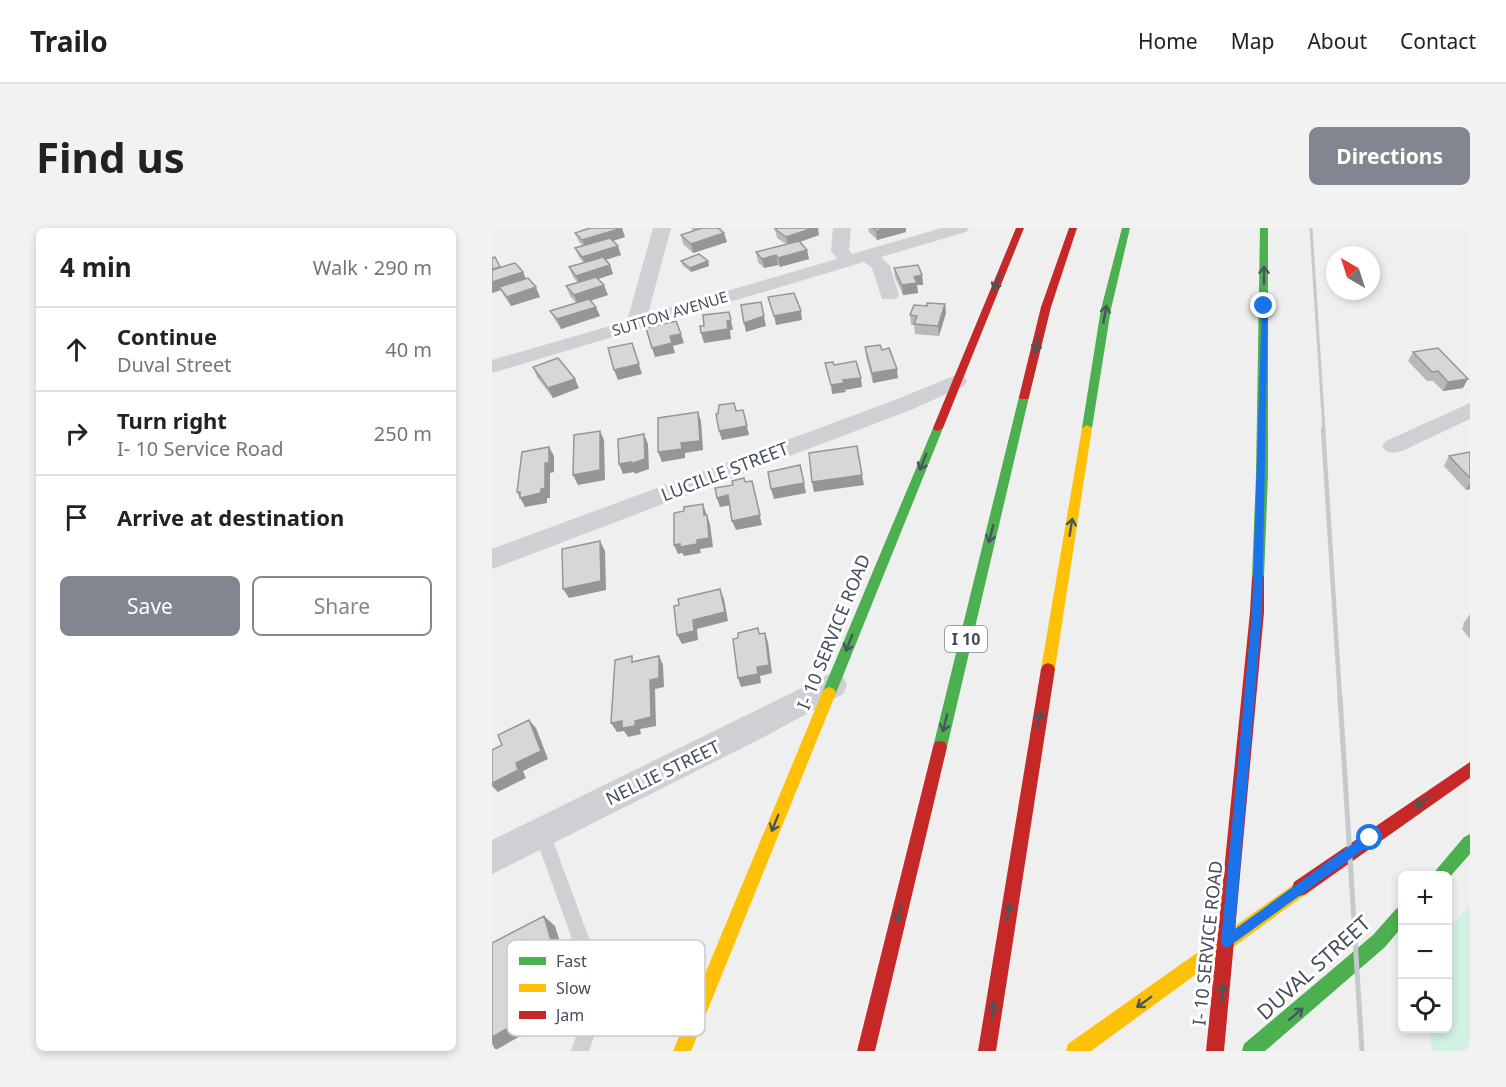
<!DOCTYPE html>
<html lang="en">
<head>
<meta charset="utf-8">
<style>
  body { margin:0; font-family:"Noto Sans",sans-serif; background:#f2f2f2; color:#222 }
  .controls { position:absolute; right:18px; bottom:18px; display:grid; overflow:hidden; border-radius:9px; box-shadow:0 3px 9px #0003 }
  .controls button { width:54px; height:54px; display:grid; place-items:center; padding:0; border:0; border-bottom:2px solid #e0e0e0; background:#fff; color:#222; font:30px sans-serif }
  .compass { position:absolute; left:834px; top:18px; width:54px; height:54px; border-radius:50%; background:#fff; box-shadow:0 3px 9px #0003; rotate:321deg }
  .stop { position:absolute; width:18px; height:18px; margin:-14px; border:4px solid #1a73e8; border-radius:50%; background:#fff }
  .stop.end { background:#1a73e8; border-color:#fff; box-shadow:0 2px 6px #0008 }
  .list { margin:0; padding:0; list-style:none }
  h2 { display:flex; justify-content:space-between; align-items:center; height:78px; margin:0; padding:0 24px; font-size:26px }
  h2 small { font-size:20px; font-weight:400; color:#767676 }
  .list li { display:grid; grid-template-columns:39px 1fr auto; gap:18px; align-items:center; box-sizing:border-box; height:84px; padding:0 24px; border-top:2px solid #e0e0e0 }
  .list b { display:block; font-size:22px; white-space:nowrap }
  .list p { margin:0; font-size:20px; white-space:nowrap; color:#767676 }
  .list em { font-size:20px; font-style:normal; color:#767676 }
  .actions { display:flex; gap:12px; padding:18px 24px }
  .actions a { flex:1; padding:14px 0; border:2px solid #818690; border-radius:9px; text-align:center; font-size:21px; color:#818690 }
  .actions .main { background:#818690; color:#fff }
  .icon { flex:none; width:33px; height:33px; fill:none; stroke:currentColor; stroke-width:2; stroke-linecap:round; stroke-linejoin:round }
  .map { position:relative; flex:none; width:978px; height:823px; overflow:hidden; border-radius:9px }
  header { display:flex; align-items:center; gap:36px; box-sizing:border-box; height:84px; padding:0 30px; background:#fff; border-bottom:2px solid #e0e0e0 }
  header strong { font-size:28px }
  nav { display:flex; gap:33px; margin-inline-start:auto; font-size:21px }
  .intro { display:flex; align-items:center; justify-content:space-between; box-sizing:border-box; height:144px; padding:0 36px }
  h1 { margin:0; font-size:42px }
  .button { padding:15px 27px; border-radius:9px; background:#818690; color:#fff; font-size:21px; font-weight:700 }
  main { display:flex; gap:36px; padding:0 36px }
  aside { flex:1; background:#fff; border-radius:9px; box-shadow:0 3px 9px #0003 }
  .map>svg:first-child { display:block }
  .green { fill:#d2f1e3 }
  .lines { fill:none; stroke-linecap:round; stroke-linejoin:round }
  .lane { fill:#ced0d4; fill-rule:evenodd }
  .street { fill:#ced0d4; fill-rule:evenodd }
  .fast { fill:#4caf50; fill-rule:evenodd }
  .slow { fill:#ffc107; fill-rule:evenodd }
  .jam { fill:#c62828; fill-rule:evenodd }
  .rail-far2 { stroke:#c6c8cb; stroke-width:3 }
  .rail-far1 { stroke:#c6c8cb; stroke-width:4.5 }
  .rail { stroke:#c6c8cb; stroke-width:5 }
  .wall { fill:#b9b9bb }
  .shaded-wall { fill:#969698 }
  .building { fill:#d7d7d9; stroke:#969698; stroke-width:1.5 }
  .oneway { stroke:#46585c }
  .route { fill:#1a73e8 }
  .labels { text-anchor:middle; stroke-width:6; stroke-linejoin:round; paint-order:stroke }
  .far-street-label { font-size:15px; fill:#454e5d; stroke:#fff }
  .shield { fill:#fff; stroke:#7d838e; stroke-width:1.5 }
  .shield-label { font-size:16px; font-weight:bold; fill:#454e5d }
  .street-label { font-size:18px; fill:#454e5d; stroke:#fff }
  .near-street-label { font-size:21px; fill:#454e5d; stroke:#fff }
  .key { fill:#fff; stroke:#c7cace; stroke-width:1.5 }
  .key-label { font-size:16px; fill:#454e5d }
</style>
</head>
<body>
<header>
<strong>Trailo</strong>
<nav><a>Home</a><a>Map</a><a>About</a><a>Contact</a></nav>
</header>
<div class="intro"><h1>Find us</h1><a class="button">Directions</a></div>
<main>
<aside>
<h2>4 min<small>Walk · 290 m</small></h2>
<ul class="list">
<li><svg class="icon" aria-label="ahead" viewBox="0 0 24 24"><path d="M12 20V5M6 11l6-6 6 6"/></svg><div><b>Continue</b><p>Duval Street</p></div><em>40 m</em></li>
<li><svg class="icon" aria-label="right" viewBox="0 0 24 24"><path d="M7 20v-9h11M14 6l5 5-5 5"/></svg><div><b>Turn right</b><p>I- 10 Service Road</p></div><em>250 m</em></li>
<li><svg class="icon" aria-label="arrive" viewBox="0 0 24 24"><path d="M6 21V4h12l-3 4 3 4H6"/></svg><div><b>Arrive at destination</b></div></li>
</ul>
<div class="actions"><a class="main">Save</a><a>Share</a></div>
</aside>
<div class="map">
<svg width="978" height="823" viewBox="0 0 978 823">
  <rect width="100%" height="100%" fill="#f0efef"/>
  <path class="green" d="M978,677V823H940L937,801L956,800V701Z"/>
  <g class="lines">
    <path class="lane" d="M50,598L56,600L58,605L117,764L97,823H79L99,764L42,605L44,600Z"/>
    <path class="street" d="M161,0H179L156,86L345,31L339,23L341,0H359L357,22L360,26L450,0H477L474,4L389,29L398,38L407,67L404,71H390L380,40L372,34L0,145V132L135,93Z
      M464,147L472,148L475,153L472,158L419,182L0,341V321L403,172Z
      M978,175V191L910,223L902,225L894,223L890,218L894,213Z
      M340,445L351,448L355,457L351,466L268,511L0,646V612Z"/>
    <path class="fast" d="M630,0H638L619,81L600,200L595,203L590,200L609,81Z
      M768,0H776V247L772,349L766,354L760,349L764,247Z
      M532,166L537,169L455,519L453,524L448,525L443,524L441,519L527,169Z
      M446,197L451,200L344,465L342,469L337,471L332,469L330,465L441,200Z
      M978,606V626L956,651V648H939L972,609Z
      M910,678V699L893,719L773,823H750L752,816L881,707L904,681Z"/>
    <path class="slow" d="M595,197L600,200L563,441L561,445H551L549,441L590,200Z
      M337,459L342,461L344,465L199,823H181L330,465L332,461Z
      M808,652L814,654L816,660L814,666L599,823H574L576,816Z"/>
    <path class="jam" d="M524,0H532L451,200L446,203L442,202L441,200Z
      M577,0H585L559,79L537,169L536,171H528L527,169L549,79Z
      M766,344L772,349V384L732,823H714L758,384L760,349Z
      M556,435L561,437L563,441L504,823H486L549,441L551,437Z
      M448,513L453,514L455,519L383,823H365L441,519L443,514Z
      M978,534V550L814,666L808,668L802,666L800,660L802,654Z"/>
    <path class="rail-far2" d="M819,0L832,203"/>
    <path class="rail-far1" d="M831,201L848,470"/>
    <path class="rail" d="M848,469L870,823"/>
  </g>
  <path class="wall" d="M199,0H231L228,1L235,14L201,25L191,16L189,7L202,3Z
    M376,0H414V4L385,12L377,4Z
    M283,1L327,7L308,14L315,22L317,31L288,39L286,37L272,40L266,34L264,24L294,16L285,10Z
    M83,5L133,9L121,13L129,27L113,32L118,37L121,46L106,51L116,67L99,72L108,88L69,101L63,92L58,83L84,75L78,68L74,58L86,55L81,49L77,39L92,35L87,29L83,20L91,18L87,14Z
    M0,30L8,40L31,44L34,51L48,69L19,78L12,68L9,62L0,65Z
    M189,33H216L217,38L199,44L191,38Z
    M402,40L430,47L431,57H425L426,65L411,67L403,49Z
    M453,76L454,85L447,108L423,106L422,97H419L418,87L435,78Z
    M373,119L390,122L406,150L381,155L374,129Z
    M921,124L971,160L951,163L941,153H935L916,133Z
    M41,139L87,160L61,170L45,149Z
    M978,224V261L974,262L952,238L957,228Z
    M978,386V411L970,401L972,397L971,396Z"/>
  <path class="shaded-wall" d="M130,0L133,9L94,21L90,12Z
    M321,0H326L327,7L296,18L294,9Z
    M395,0H414V4L385,12L384,3Z
    M232,5L235,14L201,25L199,16Z
    M126,18L129,27L94,38L90,29Z
    M315,22L317,31L288,39L286,30Z
    M284,27L286,37L272,40L270,31Z
    M216,33L217,38L199,44L198,40Z
    M118,37L121,46L88,57L84,48Z
    M31,44L35,54L7,59L9,62L0,65V54Z
    M430,47L431,57H425L426,65L411,67L410,57L422,49Z
    M112,57L116,67L86,77L82,67Z
    M44,59L48,69L19,78L15,69Z
    M269,74L274,98L254,104L252,95Z
    M453,76L454,85L447,108L446,98Z
    M104,79L108,88L69,101L65,91Z
    M309,83L310,92L284,97L282,88Z
    M237,84L241,102H238L239,111L212,115L209,105L235,93Z
    M189,106L192,115L181,118L183,125L163,129L160,120L178,108Z
    M140,115L150,146L126,152L122,142Z
    M405,141L406,150L381,155L380,145Z
    M369,150L370,159L353,162L354,164L340,166L339,157L351,152Z
    M83,151L87,160L61,170L56,160Z
    M976,151L971,160L951,163L956,154Z
    M251,182L257,207L230,212L227,203Z
    M206,184L209,193L211,222L193,225V230L170,234L166,224L189,215Z
    M108,203L112,212L113,252L86,257L81,247Z
    M152,206L156,216L157,241L143,246L142,244L131,246L127,236Z
    M57,219L62,228V244L58,245V270H55V275L33,279L25,264L49,261L53,235Z
    M370,247L372,257L322,264L320,254Z
    M260,253L270,297L244,302L240,293Z
    M312,255L314,265L282,271L279,261Z
    M978,255V261L974,262Z
    M236,267L239,277L228,279L225,270Z
    M211,276L214,285L215,297L212,287Z
    M215,287L218,296L221,319L208,321L209,325L192,328L190,325L186,326L182,317L205,312Z
    M108,313L113,323L114,362L77,370L71,361Z
    M228,361L232,371L236,393L205,401L206,412L190,416L185,407Z
    M273,405L276,414L280,445L268,448L269,455L249,459L246,450L265,439Z
    M167,428L171,437L172,459L163,461L164,498L148,501L149,506L136,509L132,503L125,504L119,495L130,493L158,452Z
    M37,492L44,500L56,531L31,543L34,550L6,564L0,558V555L24,535Z
    M52,688L63,698L87,775L2,823H0V809Z"/>
  <path class="building" d="M98,0H130L90,12L83,5Z
    M210,0H226L232,5L199,16L189,7Z
    M285,0H321L294,9L283,1Z
    M381,0H395L384,3Z
    M118,10L126,18L90,29L83,20Z
    M307,13L315,22L286,30L284,27L270,31L264,24Z
    M207,26L216,33L198,40L189,33Z
    M3,29L8,39L0,41V30Z
    M111,29L118,37L84,48L77,39Z
    M23,35L31,44L0,54V42Z
    M426,37L430,47L422,49L425,55L410,57L402,40Z
    M104,49L112,57L82,67L74,58Z
    M36,50L44,59L15,69L7,59Z
    M302,65L309,83L282,88L276,69Z
    M97,71L104,79L65,91L58,83Z
    M269,74L272,88L252,95L249,77Z
    M435,75L453,76L446,98L422,96L425,88L418,87L422,77L435,78Z
    M237,84L239,92L235,93L236,101L209,105L208,98H212L211,87Z
    M184,93L189,106L178,108L180,115L160,120L154,100Z
    M140,115L147,136L122,142L116,120Z
    M388,117L390,122L397,120L405,141L380,145L373,119Z
    M946,120L976,151L956,154L946,143L940,144L921,124Z
    M66,130L83,151L56,160L41,139Z
    M364,133L369,150L351,152L352,155L339,157L333,135L341,134L342,137Z
    M242,175L244,183L251,182L255,198L227,203L224,186H226L227,177Z
    M206,184L208,213L189,215L190,221L166,224V190Z
    M108,203V242L81,247L82,207Z
    M152,206L153,231L138,236L139,234L127,236L126,211Z
    M365,218L370,247L320,254L317,225Z
    M57,219V235H53V260L49,261V265L28,270V264H25L30,224Z
    M978,224V250L957,228Z
    M308,237L312,255L279,261L276,244Z
    M252,250L253,254L260,253L268,287L240,293L236,267L225,270L223,260L241,257L240,253Z
    M211,276L212,287H215L217,310L205,312V316L188,319V316L182,317V285L192,283V279Z
    M108,313L109,353L71,361L70,321Z
    M228,361L233,384L201,392L202,403L185,407L182,378L187,377L186,371Z
    M266,400L267,406L273,405L277,437L265,439L266,446L246,450L241,411L246,410V405Z
    M140,428V434L167,428V450L158,452L159,489L143,493V498L130,500V493L119,495L123,432Z
    M37,492L49,523L24,535L26,542L0,555V522L10,517L6,507Z
    M52,688L75,767L0,809V715Z"/>
  <defs><path id="oneway-shaft" d="M-6 0H5M1.5-3L5.5 0L1.5 3" fill="none" stroke-width="1.6" stroke-linecap="round" stroke-linejoin="round" transform="scale(1.5)"/></defs>
  <g class="oneway">
    <use href="#oneway-shaft" transform="translate(772 47) rotate(-90)"/>
    <use href="#oneway-shaft" transform="translate(505 54) rotate(112)"/>
    <use href="#oneway-shaft" transform="translate(613 86) rotate(-80)"/>
    <use href="#oneway-shaft" transform="translate(545 116) rotate(104)"/>
    <use href="#oneway-shaft" transform="translate(431 234) rotate(112)"/>
    <use href="#oneway-shaft" transform="translate(579 299) rotate(-81)"/>
    <use href="#oneway-shaft" transform="translate(499 306) rotate(104)"/>
    <use href="#oneway-shaft" transform="translate(357 415) rotate(112)"/>
    <use href="#oneway-shaft" transform="translate(547 492) rotate(-81)"/>
    <use href="#oneway-shaft" transform="translate(453 495) rotate(104)"/>
    <use href="#oneway-shaft" transform="translate(930 574) rotate(145)"/>
    <use href="#oneway-shaft" transform="translate(283 595) rotate(112)"/>
    <use href="#oneway-shaft" transform="translate(516 684) rotate(-81)"/>
    <use href="#oneway-shaft" transform="translate(407 685) rotate(104)"/>
    <use href="#oneway-shaft" transform="translate(730 765) rotate(-84)"/>
    <use href="#oneway-shaft" transform="translate(652 774) rotate(144)"/>
    <use href="#oneway-shaft" transform="translate(501 783) rotate(-82)"/>
    <use href="#oneway-shaft" transform="translate(804 786) rotate(-40)"/>
  </g>
  <path class="route" d="M770,76L776,78L770,384L743,701L874,606L878,604L884,610L882,614L735,720L731,718L729,714L760,384Z"/>
  <g class="labels">
    <g class="far-street-label">
      <text transform="translate(178 86) rotate(-17)" y="5">SUTTON AVENUE</text>
    </g>
    <rect class="shield" x="453" y="398" width="42" height="26" rx="4.5"/>
    <g class="shield-label">
      <text x="474" y="417">I 10</text>
    </g>
    <g class="street-label">
      <text transform="translate(233 244) rotate(-21)" y="6">LUCILLE STREET</text>
      <text transform="translate(342 404) rotate(-68)" y="6">I- 10 SERVICE ROAD</text>
      <text transform="translate(171 545) rotate(-26)" y="6">NELLIE STREET</text>
      <text transform="translate(716 715) rotate(-84)" y="6">I- 10 SERVICE ROAD</text>
    </g>
    <g class="near-street-label">
      <text transform="translate(822 740) rotate(-42)" y="7">DUVAL STREET</text>
    </g>
  </g>
  <rect x="15" y="712" width="198" height="96" rx="9" class="key"/>
  <rect x="27" y="729" width="27" height="8" fill="#4caf50"/>
  <rect x="27" y="756" width="27" height="8" fill="#ffc107"/>
  <rect x="27" y="783" width="27" height="8" fill="#c62828"/>
  <g class="key-label">
    <text x="64" y="739">Fast</text>
    <text x="64" y="766">Slow</text>
    <text x="64" y="793">Jam</text>
  </g>
</svg>
<div class="controls">
<button>+</button>
<button>−</button>
<button><svg class="icon" aria-label="locate" viewBox="0 0 24 24"><circle cx="12" cy="12" r="6"/><path d="M12 2v4M12 18v4M2 12h4M18 12h4"/></svg></button>
</div>
<svg class="compass" viewBox="-18 -18 36 36"><path d="M0-13l5 13h-10z" fill="#e53935"/><path d="M0 13l5-13h-10z" fill="#767676"/></svg>
<div class="stop" style="left:878px;top:610px"></div>
<div class="stop end" style="left:772px;top:78px"></div>
</div>
</main>
</body>
</html>
